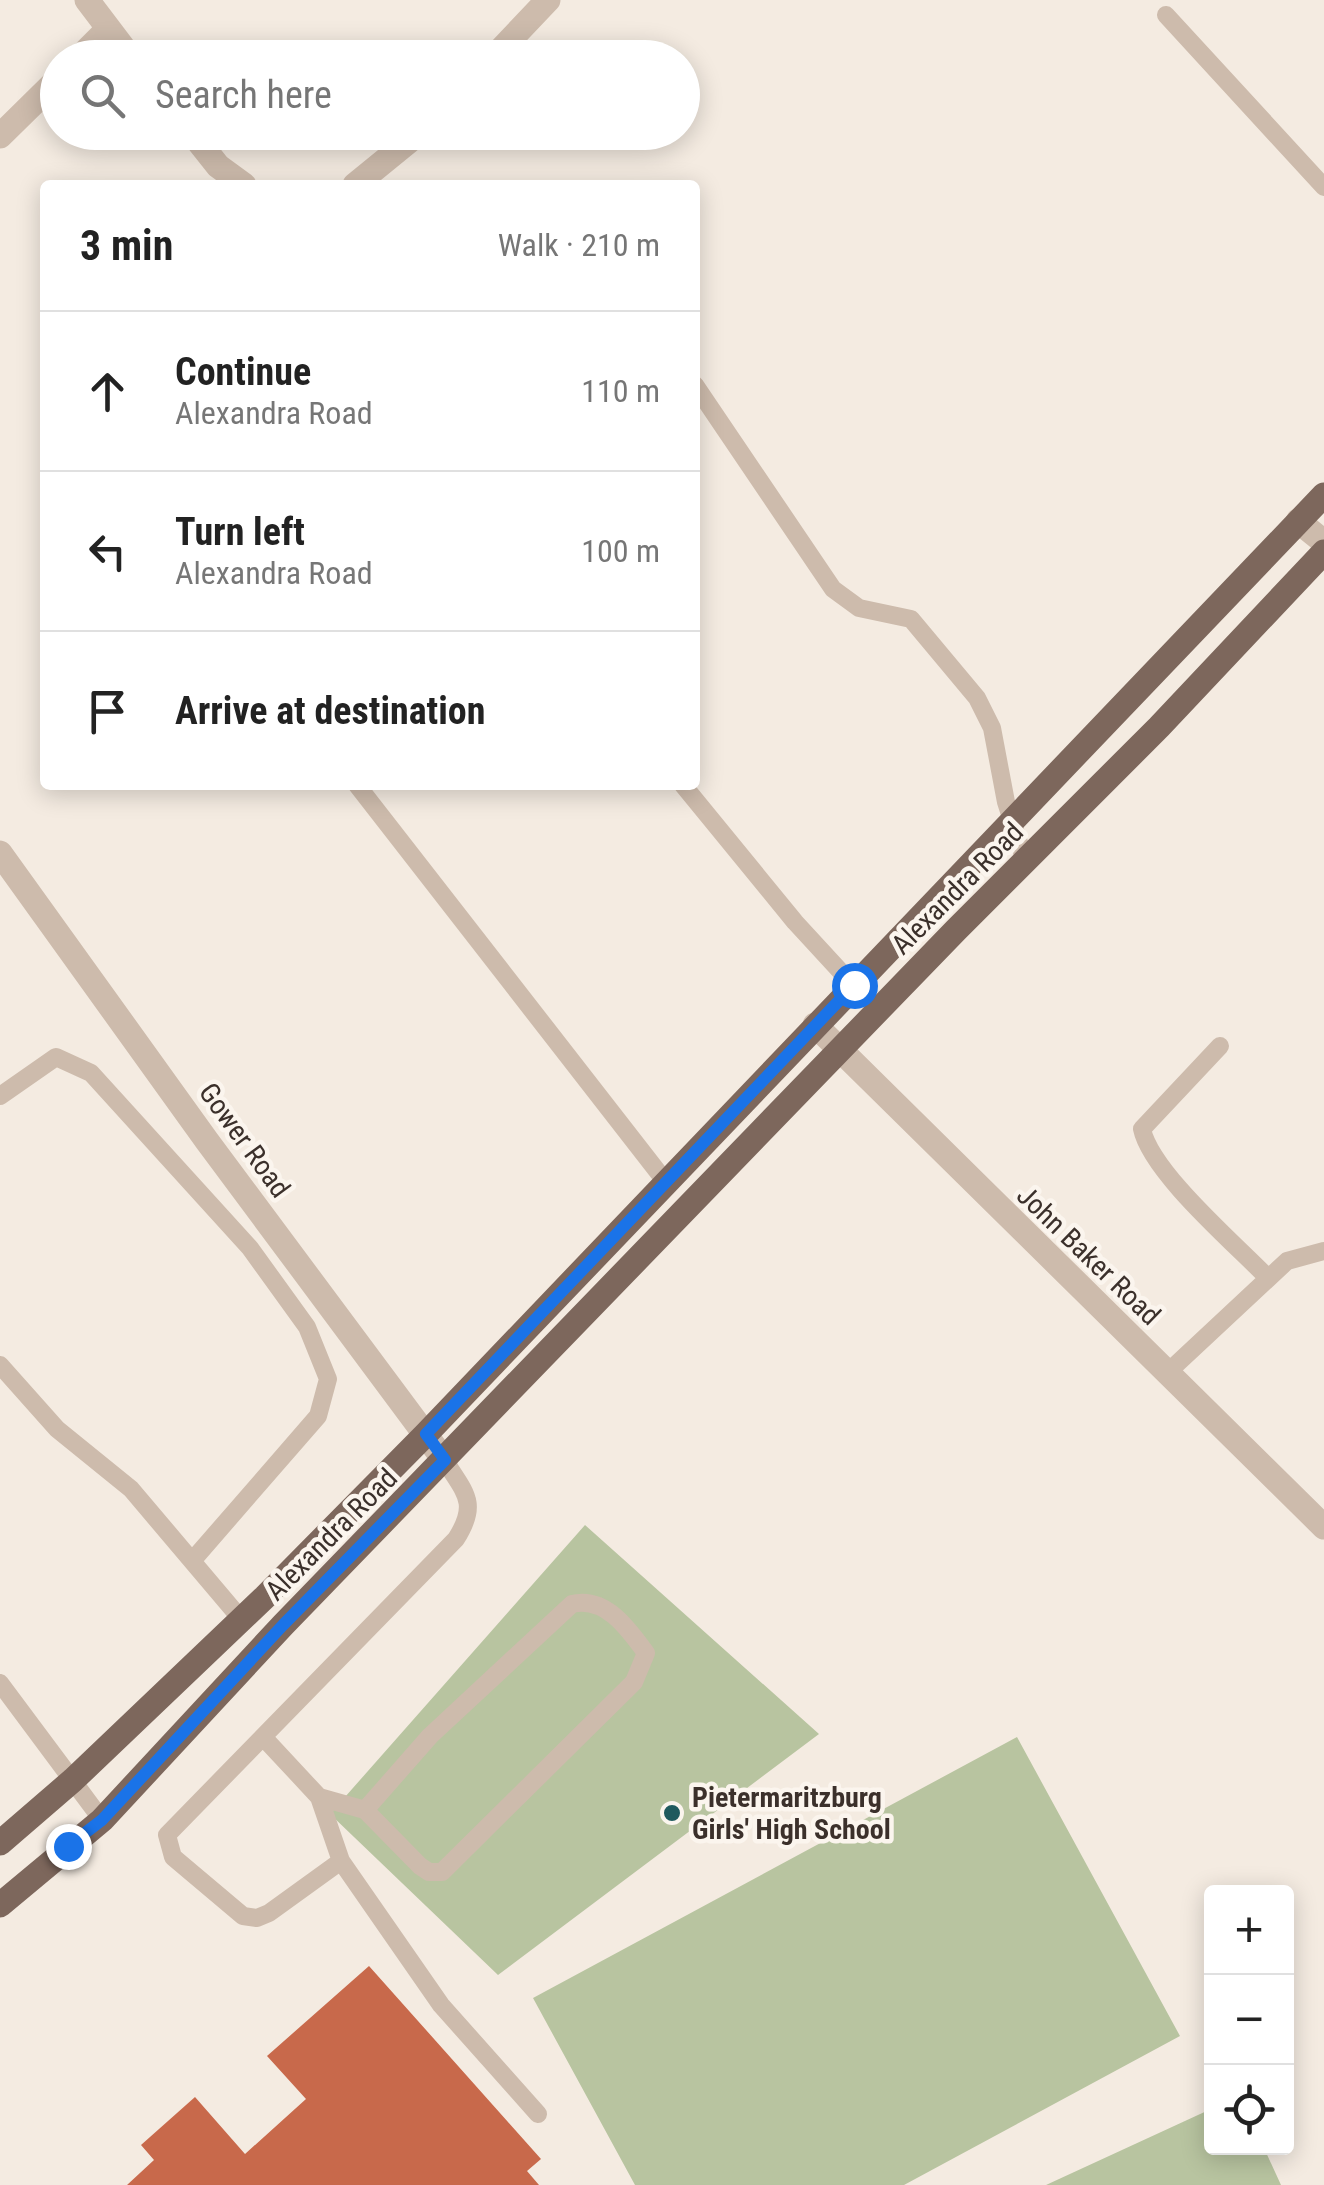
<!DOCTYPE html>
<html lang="en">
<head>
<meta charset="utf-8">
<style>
  body { margin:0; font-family:"Roboto Condensed",sans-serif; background:#f2f2f2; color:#222 }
  .controls { position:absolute; right:30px; bottom:30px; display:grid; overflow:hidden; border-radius:10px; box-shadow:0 5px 25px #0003 }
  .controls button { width:90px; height:90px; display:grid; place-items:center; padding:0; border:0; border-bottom:2px solid #e0e0e0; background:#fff; color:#222; font:50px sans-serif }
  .stop { position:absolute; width:30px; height:30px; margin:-22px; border:8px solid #1a73e8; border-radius:50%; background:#fff }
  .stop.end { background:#1a73e8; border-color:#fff; box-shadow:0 2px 10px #0008 }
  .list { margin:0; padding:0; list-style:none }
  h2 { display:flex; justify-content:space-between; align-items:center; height:130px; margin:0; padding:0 40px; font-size:42px }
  h2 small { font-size:32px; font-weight:400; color:#767676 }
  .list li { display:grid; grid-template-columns:65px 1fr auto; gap:30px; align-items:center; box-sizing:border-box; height:160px; padding:0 40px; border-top:2px solid #e0e0e0 }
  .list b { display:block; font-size:38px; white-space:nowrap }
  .list p { margin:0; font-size:32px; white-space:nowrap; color:#767676 }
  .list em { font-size:32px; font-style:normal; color:#767676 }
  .icon { flex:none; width:55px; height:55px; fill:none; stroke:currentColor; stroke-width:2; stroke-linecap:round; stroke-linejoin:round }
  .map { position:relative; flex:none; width:1324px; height:2185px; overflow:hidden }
  .search { position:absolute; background:#fff; box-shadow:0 5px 25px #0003; left:40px; top:40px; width:660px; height:110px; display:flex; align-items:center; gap:25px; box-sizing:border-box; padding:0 35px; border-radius:55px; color:#767676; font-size:38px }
  .panel { position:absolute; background:#fff; box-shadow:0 5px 25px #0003; left:40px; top:180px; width:660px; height:610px; border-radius:10px }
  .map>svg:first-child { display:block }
  .green { fill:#b8c4a0 }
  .building { fill:#c8694b }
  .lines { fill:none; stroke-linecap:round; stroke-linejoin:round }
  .lane { stroke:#cdbbac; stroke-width:18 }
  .street { stroke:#cdbbac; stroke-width:25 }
  .primary { stroke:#7d675c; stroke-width:25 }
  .route { stroke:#1a73e8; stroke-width:12 }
  .poi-dot { fill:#1f5a5e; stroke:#fbf5ee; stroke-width:4 }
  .labels { text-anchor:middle; stroke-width:9; stroke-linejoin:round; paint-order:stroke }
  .street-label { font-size:28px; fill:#3b302b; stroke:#fbf5ee }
  .poi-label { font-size:28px; font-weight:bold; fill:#3b302b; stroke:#fbf5ee; text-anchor:start }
</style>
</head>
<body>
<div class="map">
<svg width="1324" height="2185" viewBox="0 0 1324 2185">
  <rect width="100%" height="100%" fill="#f4ebe1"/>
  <path class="green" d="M585,1525L819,1734L498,1975L330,1814Z
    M1017,1737L1180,2036L904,2185H635L533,1998Z
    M1211,2109L1212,2148H1264L1281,2185H1046Z"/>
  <path class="building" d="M369,1966L541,2159L527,2171L539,2185H127L154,2160L141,2145L195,2097L245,2154L306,2099L267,2056Z"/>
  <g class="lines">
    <path class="lane" d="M1166,15L1324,187
      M695,385L833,589L859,608L911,619L977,698L992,728L1006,802L1025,861
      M357,785L665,1181
      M683,785L795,922L853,985
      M1220,1046L1142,1129C1151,1172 1234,1243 1267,1277
      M0,1096L56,1057L91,1073L250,1248L307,1327L328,1379L318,1416L192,1561
      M0,1365L57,1429L131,1489L241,1619
      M1167,1373L1287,1261L1324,1251
      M0,1683L102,1820
      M264,1738L319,1797L365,1810L420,1866L429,1872H442L634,1682L646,1653C628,1628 605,1596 572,1604L430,1736L365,1810
      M319,1797L341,1861L441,2005L538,2114
      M341,1861L269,1913L257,1918L243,1916L173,1857L167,1835L456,1539C479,1503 465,1493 445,1461"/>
    <path class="street" d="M87,0L131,58
      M79,58L108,29
      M493,58L548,0
      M191,132L218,166L244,185
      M0,136L58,79
      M355,185L420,132
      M1298,521L1324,542
      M0,853L207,1141L445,1461
      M815,1025L1324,1527"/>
    <path class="primary" d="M0,1843L73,1780L265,1597L426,1434L1324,495
      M0,1905L102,1820L283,1625L956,930L1159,727L1324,552"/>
  </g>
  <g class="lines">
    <path class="route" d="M68,1846L102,1820L283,1625L445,1460L426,1434L854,985"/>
  </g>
  <circle class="poi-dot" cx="672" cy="1813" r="10"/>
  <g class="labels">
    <g class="street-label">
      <text transform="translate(957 888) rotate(-45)" y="10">Alexandra Road</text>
      <text transform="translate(245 1140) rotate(54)" y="10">Gower Road</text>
      <text transform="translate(1089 1255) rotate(44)" y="10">John Baker Road</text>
      <text transform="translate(331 1534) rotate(-45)" y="10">Alexandra Road</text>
    </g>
    <g class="poi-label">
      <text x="692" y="1807">Pietermaritzburg<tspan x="692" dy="32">Girls' High School</tspan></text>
    </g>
  </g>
</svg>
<div class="controls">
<button>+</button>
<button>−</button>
<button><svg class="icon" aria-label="locate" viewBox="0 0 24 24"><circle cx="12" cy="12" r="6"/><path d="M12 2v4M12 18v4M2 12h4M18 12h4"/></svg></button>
</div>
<div class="stop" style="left:854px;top:985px"></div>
<div class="stop end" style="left:68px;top:1846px"></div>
<div class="search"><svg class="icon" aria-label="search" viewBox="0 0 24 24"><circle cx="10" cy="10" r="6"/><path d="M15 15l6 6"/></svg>Search here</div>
<section class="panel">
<h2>3 min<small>Walk · 210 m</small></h2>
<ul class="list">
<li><svg class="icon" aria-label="ahead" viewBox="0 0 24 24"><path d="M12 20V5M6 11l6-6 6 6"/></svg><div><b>Continue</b><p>Alexandra Road</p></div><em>110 m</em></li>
<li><svg class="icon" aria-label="left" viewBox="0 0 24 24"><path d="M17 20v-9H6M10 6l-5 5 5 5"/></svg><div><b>Turn left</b><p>Alexandra Road</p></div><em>100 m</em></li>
<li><svg class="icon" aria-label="arrive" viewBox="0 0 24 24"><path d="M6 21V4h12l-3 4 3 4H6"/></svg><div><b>Arrive at destination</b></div></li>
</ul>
</section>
</div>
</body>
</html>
